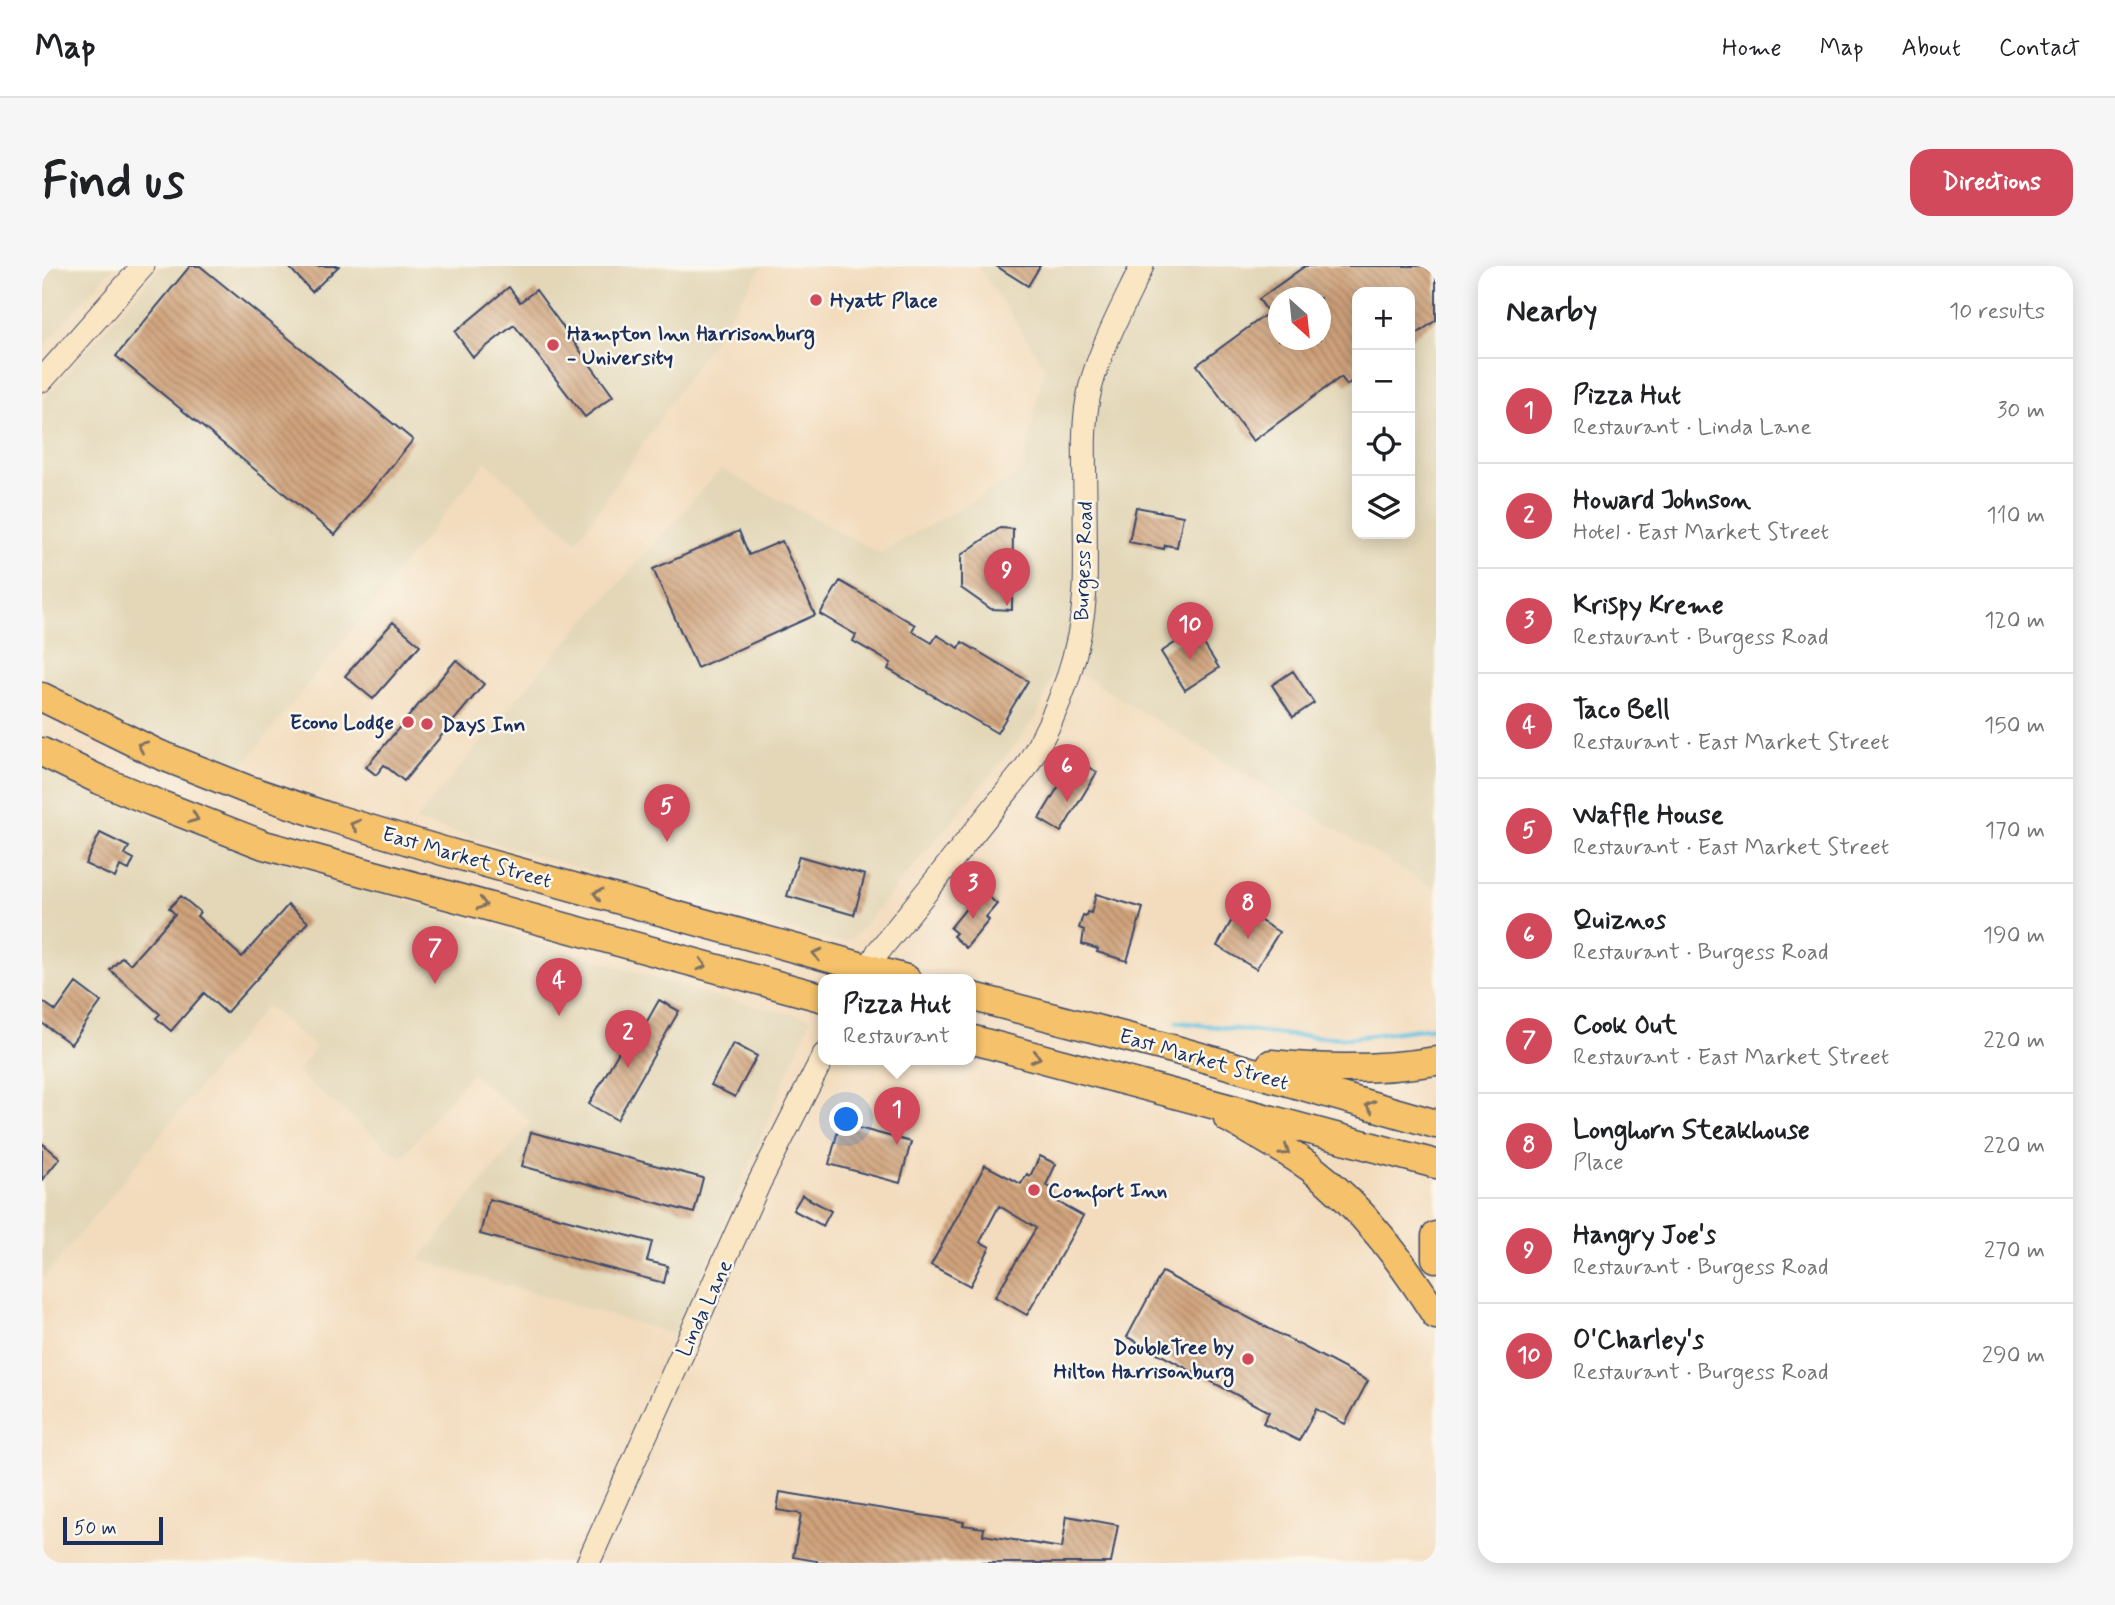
<!DOCTYPE html>
<html lang="en">
<head>
<meta charset="utf-8">
<style>
  body { margin:0; font-family:Mynerve,sans-serif; background:#f6f6f6; color:#202124 }
  .controls { position:absolute; right:21px; top:21px; display:grid; overflow:hidden; border-radius:14px; box-shadow:0 4px 18px #0003 }
  .controls button { width:63px; height:63px; display:grid; place-items:center; padding:0; border:0; border-bottom:2px solid #e0e0e0; background:#fff; color:#202124; font:35px sans-serif }
  .compass { position:absolute; left:1226px; top:21px; width:63px; height:63px; border-radius:50%; background:#fff; box-shadow:0 4px 18px #0003; rotate:153deg }
  .scale { position:absolute; left:21px; bottom:18px; width:100px; box-sizing:border-box; padding-left:7px; border:4px solid #1b2f5e; border-top:0; font-size:19px; line-height:24px; white-space:nowrap; color:#1b2f5e; -webkit-text-stroke:5px #fbf7ec; paint-order:stroke }
  .you { position:absolute; left:805px; top:854px; width:24px; height:24px; margin:-18px; border:5px solid #fff; border-radius:50%; background:#1a73e8; box-shadow:0 0 0 10px #1a73e833 }
  .badge { display:grid; place-items:center; width:46px; height:46px; border-radius:50%; background:#d1495b; color:#fff; font-size:23px; font-weight:700 }
  .pin { position:absolute; translate:-50% -58px; filter:drop-shadow(0 2px 4px #0008) }
  .pin::after { content:''; position:absolute; top:37px; width:24px; height:21px; background:inherit; clip-path:polygon(0 0,100% 0,50% 100%) }
  .popup { position:absolute; left:776px; top:708px; width:158px; height:91px; box-sizing:border-box; display:grid; place-content:center; border-radius:14px; background:#fff; filter:drop-shadow(0 2px 5px #0005); font-size:23px; white-space:nowrap; color:#757577 }
  .popup b { font-size:26px; color:#202124 }
  .popup::after { content:''; position:absolute; left:50%; top:100%; margin-left:-14px; border:14px solid transparent; border-top-color:#fff }
  .list { margin:0; padding:0; list-style:none }
  h2 { display:flex; justify-content:space-between; align-items:center; height:91px; margin:0; padding:0 28px; font-size:30px }
  h2 small { font-size:23px; font-weight:400; color:#757577 }
  .list li { display:grid; grid-template-columns:46px 1fr auto; gap:21px; align-items:center; box-sizing:border-box; height:105px; padding:0 28px; border-top:2px solid #e0e0e0 }
  .list b { display:block; font-size:26px; white-space:nowrap }
  .list p { margin:0; font-size:23px; white-space:nowrap; color:#757577 }
  .list em { font-size:23px; font-style:normal; color:#757577 }
  .icon { flex:none; width:38px; height:38px; fill:none; stroke:currentColor; stroke-width:2; stroke-linecap:round; stroke-linejoin:round }
  .map { position:relative; flex:none; width:1394px; height:1297px; overflow:hidden; border-radius:21px }
  header { display:flex; align-items:center; gap:42px; box-sizing:border-box; height:98px; padding:0 35px; background:#fff; border-bottom:2px solid #e0e0e0 }
  header strong { font-size:33px }
  nav { display:flex; gap:38px; margin-inline-start:auto; font-size:24px }
  .intro { display:flex; align-items:center; justify-content:space-between; box-sizing:border-box; height:168px; padding:0 42px }
  h1 { margin:0; font-size:49px }
  .button { padding:18px 32px; border-radius:21px; background:#d1495b; color:#fff; font-size:24px; font-weight:700 }
  main { display:flex; gap:42px; padding:0 42px }
  aside { flex:1; background:#fff; border-radius:21px; box-shadow:0 4px 18px #0003 }
  .map>svg:first-child { display:block }
  .built { fill:#e3d7b8; fill-rule:evenodd }
  .lines { fill:none; stroke-linecap:round; stroke-linejoin:round }
  .stream { stroke:#62c0e0; stroke-width:4.5 }
  .building { fill:url(#building-back-hatch); fill-rule:evenodd }
  .secondary-casing { stroke:#3b496c; stroke-width:25 }
  .highway-casing { stroke:#3b496c; stroke-width:31 }
  .secondary { stroke:#fbe6c4; stroke-width:23 }
  .highway { stroke:#f5c16b; stroke-width:28 }
  .oneway { stroke:#7d7164 }
  .poi-dot { fill:#d1495b; stroke:#fbf7ec; stroke-width:2.5 }
  .labels { text-anchor:middle; stroke-width:5; stroke-linejoin:round; paint-order:stroke }
  .poi-label { font-size:21px; font-weight:bold; fill:#1b2f5e; stroke:#fbf7ec; text-anchor:start }
  .street-label { font-size:21px; fill:#1b2f5e; stroke:#fbf7ec }
</style>
</head>
<body>
<header>
<strong>Map</strong>
<nav><a>Home</a><a>Map</a><a>About</a><a>Contact</a></nav>
</header>
<div class="intro"><h1>Find us</h1><a class="button">Directions</a></div>
<main>
<div class="map">
<svg width="1394" height="1297" viewBox="0 0 1394 1297">
  <defs>
    <pattern id="building-back-hatch" width="6" height="6" patternUnits="userSpaceOnUse" patternTransform="scale(1.75)"><rect width="6" height="6" fill="#d0a37b"/><path d="M-1 5l2 2M0 0l6 6M5-1l2 2" fill="none" stroke="#a88568"/></pattern>
  </defs>
  <rect width="100%" height="100%" fill="#fbf7ec"/>
  <filter id="ink" filterUnits="userSpaceOnUse"><feTurbulence type="fractalNoise" baseFrequency=".0143" numOctaves="2"/><feDisplacementMap in="SourceGraphic" scale="14" xChannelSelector="R" yChannelSelector="G"/><feConvolveMatrix kernelMatrix="1 2 1 2 8 2 1 2 1" color-interpolation-filters="sRGB"/></filter>
  <filter id="wash" filterUnits="userSpaceOnUse"><feTurbulence type="fractalNoise" baseFrequency=".00686" numOctaves="4" result="noise"/><feDisplacementMap in="SourceGraphic" scale="28" xChannelSelector="R" yChannelSelector="G"/><feGaussianBlur stdDeviation="1.57" result="paint"/><feColorMatrix in="noise" values="0 0 0 0 0 0 0 0 0 0 0 0 0 0 0 0 0 1.4 0 .05"/><feComposite in="paint" operator="in"/></filter>
  <g filter="url(#wash)">
    <rect width="100%" height="100%" fill="#f3dcbd"/>
    <path class="built" d="M0,0H72L0,83Z
      M119,0H721L535,275L444,196L193,509L44,440L0,416V135Z
      M936,0H1394V624L1016,395L996,448L977,475L812,671L804,675L793,676L373,555L497,406L679,203L838,287L981,206L1002,100ZM1315,26H1368V268H1315ZM1237,32H1279V74H1237Z
      M0,501L135,560L320,621L674,731L769,752L635,1069L377,994L489,856L429,807L359,892L254,806L274,781L224,740L0,1014Z"/>
    <g class="lines">
      <path class="stream" d="M1135,756L1244,769L1307,772L1394,761"/>
    </g>
    <g id="blocks">
      <path class="building" d="M148,0H158L371,174L293,269L74,90Z
        M246,0H297L270,26Z
        M954,0H998L986,20Z
        M1263,0H1394V54L1368,73V26H1315V111L1305,119L1299,111L1211,175L1155,99L1226,47L1217,33ZM1236,32H1278V74H1236Z
        M467,21L478,36L494,24L571,130L543,151L472,59L431,91L413,66Z
        M1094,241L1141,250L1135,281L1123,279L1122,283L1087,276Z
        M958,262L971,263L970,344L949,343L919,322V289Z
        M697,265L707,289L740,275L773,349L655,402L611,303Z
        M798,315L873,359L870,365L890,377L895,369L917,382L920,376L986,415L955,467L846,403L849,397L811,375L814,369L778,348Z
        M351,356L378,379L331,433L303,410Z
        M1153,364L1177,402L1143,424L1119,386Z
        M414,394L442,418L362,515L342,499L334,509L324,501Z
        M1251,405L1272,437L1251,451L1230,419Z
        M1033,493L1055,506L1019,566L997,553Z
        M58,567L87,581L83,588L92,593L87,604L78,600L73,612L43,598Z
        M757,590L823,609L812,649L745,630Z
        M939,624L955,638L944,651L947,654L924,682L911,670L914,667L908,662Z
        M1054,628L1101,642L1085,695L1055,686L1056,683L1040,678L1042,664L1037,662L1041,649L1044,650L1045,646L1049,647Z
        M139,630L158,646L155,650L200,691L246,639L266,656L184,747L162,727L129,765L114,752L118,748L68,704L80,691L88,698L133,648L127,642Z
        M1197,642L1237,666L1214,703L1175,680Z
        M34,717L59,736L29,778L0,757V735L14,745Z
        M617,734L637,745L575,854L547,838L591,761L599,766Z
        M691,777L715,790L693,831L669,819Z
        M798,857L869,876L858,917L787,898Z
        M489,866L661,912L652,947L480,900Z
        M0,877L18,892L0,914Z
        M998,890L1014,898L1004,919L1011,923L1007,931L1041,950L985,1049L953,1031L994,962L957,940L938,976L948,981L928,1020L889,999L943,899L979,918L985,908L988,910Z
        M760,929L789,945L781,960L751,944Z
        M447,933L610,976L605,995L626,1000L622,1017L438,968Z
        M1120,1006L1326,1115L1303,1158L1274,1143L1257,1175L1221,1157L1227,1146L1085,1071Z
        M738,1226L922,1256L921,1259L942,1262L941,1269L1020,1282L1025,1250L1076,1259L1069,1297H775V1295L751,1291L759,1248L735,1244Z"/>
    </g>
  </g>
  <g filter="url(#ink)">
    <use href="#blocks" fill-opacity="0" stroke="#3b496c" stroke-width="2"/>
    <g class="lines">
      <g class="secondary-casing">
        <path id="secondary" d="M0,114L101,0
          M821,713L836,686L983,503C1017,447 1039,389 1043,324C1044,294 1043,263 1043,233C1043,200 1040,166 1046,133C1053,91 1082,39 1100,0
          M546,1297L717,917L782,789"/>
      </g>
      <g class="highway-casing">
        <path id="highway" d="M0,431L116,488L204,523L287,551L401,585L864,713
          M0,486L58,514L111,536L222,579L782,732
          M928,730L1134,784L1394,858
          M928,773L1394,898
          M1229,798C1285,804 1339,804 1394,795
          M1186,852C1215,868 1243,883 1269,902C1321,942 1359,994 1394,1049
          M1394,970V992"/>
      </g>
      <use href="#secondary" class="secondary"/>
      <use href="#highway" class="highway"/>
    </g>
    <defs><path id="oneway-chevron" d="M-2-3.5L2.5 0L-2 3.5" fill="none" stroke-width="1.6" stroke-linecap="round" stroke-linejoin="round" transform="scale(1.75)"/></defs>
    <g class="oneway">
      <use href="#oneway-chevron" transform="translate(100 480) rotate(-155)"/>
      <use href="#oneway-chevron" transform="translate(152 552) rotate(22)"/>
      <use href="#oneway-chevron" transform="translate(313 559) rotate(-163)"/>
      <use href="#oneway-chevron" transform="translate(556 628) rotate(-165)"/>
      <use href="#oneway-chevron" transform="translate(440 638) rotate(15)"/>
      <use href="#oneway-chevron" transform="translate(775 688) rotate(-164)"/>
      <use href="#oneway-chevron" transform="translate(660 699) rotate(15)"/>
      <use href="#oneway-chevron" transform="translate(994 791) rotate(15)"/>
      <use href="#oneway-chevron" transform="translate(1328 840) rotate(-164)"/>
      <use href="#oneway-chevron" transform="translate(1243 885) rotate(33)"/>
    </g>
  </g>
  <g class="poi-dot">
    <circle cx="774" cy="34" r="7"/>
    <circle cx="511" cy="79" r="7"/>
    <circle cx="366" cy="456" r="7"/>
    <circle cx="385" cy="458" r="7"/>
    <circle cx="992" cy="924" r="7"/>
    <circle cx="1206" cy="1093" r="7"/>
  </g>
  <g class="labels">
    <g class="poi-label">
      <text x="788" y="41">Hyatt Place</text>
      <text x="525" y="74">Hampton Inn Harrisonburg<tspan x="525" dy="24">- University</tspan></text>
      <text x="352" y="463" text-anchor="end">Econo Lodge</text>
      <text x="399" y="465">Days Inn</text>
      <text x="1006" y="931">Comfort Inn</text>
      <text x="1192" y="1088" text-anchor="end">DoubleTree by<tspan x="1192" dy="24">Hilton Harrisonburg</tspan></text>
    </g>
    <g class="street-label">
      <text transform="translate(1041 295) rotate(-88)" y="7">Burgess Road</text>
      <text transform="translate(425 591) rotate(16)" y="7">East Market Street</text>
      <text transform="translate(1162 793) rotate(16)" y="7">East Market Street</text>
      <text transform="translate(662 1042) rotate(-65)" y="7">Linda Lane</text>
    </g>
  </g>
</svg>
<div class="controls">
<button>+</button>
<button>−</button>
<button><svg class="icon" aria-label="locate" viewBox="0 0 24 24"><circle cx="12" cy="12" r="6"/><path d="M12 2v4M12 18v4M2 12h4M18 12h4"/></svg></button>
<button><svg class="icon" aria-label="layers" viewBox="0 0 24 24"><path d="M12 4l9 5-9 5-9-5zM3 14l9 5 9-5"/></svg></button>
</div>
<svg class="compass" viewBox="-18 -18 36 36"><path d="M0-13l5 13h-10z" fill="#e53935"/><path d="M0 13l5-13h-10z" fill="#757577"/></svg>
<div class="scale">50 m</div>
<div class="you"></div>
<div class="pin badge" style="left:855px;top:879px">1</div>
<div class="popup"><b>Pizza Hut</b>Restaurant</div>
<div class="pin badge" style="left:586px;top:802px">2</div>
<div class="pin badge" style="left:931px;top:653px">3</div>
<div class="pin badge" style="left:517px;top:750px">4</div>
<div class="pin badge" style="left:625px;top:576px">5</div>
<div class="pin badge" style="left:1025px;top:536px">6</div>
<div class="pin badge" style="left:393px;top:718px">7</div>
<div class="pin badge" style="left:1206px;top:673px">8</div>
<div class="pin badge" style="left:965px;top:340px">9</div>
<div class="pin badge" style="left:1148px;top:394px">10</div>
</div>
<aside>
<h2>Nearby<small>10 results</small></h2>
<ul class="list">
<li><span class="badge">1</span><div><b>Pizza Hut</b><p>Restaurant · Linda Lane</p></div><em>30 m</em></li>
<li><span class="badge">2</span><div><b>Howard Johnson</b><p>Hotel · East Market Street</p></div><em>110 m</em></li>
<li><span class="badge">3</span><div><b>Krispy Kreme</b><p>Restaurant · Burgess Road</p></div><em>120 m</em></li>
<li><span class="badge">4</span><div><b>Taco Bell</b><p>Restaurant · East Market Street</p></div><em>150 m</em></li>
<li><span class="badge">5</span><div><b>Waffle House</b><p>Restaurant · East Market Street</p></div><em>170 m</em></li>
<li><span class="badge">6</span><div><b>Quiznos</b><p>Restaurant · Burgess Road</p></div><em>190 m</em></li>
<li><span class="badge">7</span><div><b>Cook Out</b><p>Restaurant · East Market Street</p></div><em>220 m</em></li>
<li><span class="badge">8</span><div><b>Longhorn Steakhouse</b><p>Place</p></div><em>220 m</em></li>
<li><span class="badge">9</span><div><b>Hangry Joe's</b><p>Restaurant · Burgess Road</p></div><em>270 m</em></li>
<li><span class="badge">10</span><div><b>O'Charley's</b><p>Restaurant · Burgess Road</p></div><em>290 m</em></li>
</ul>
</aside>
</main>
</body>
</html>
